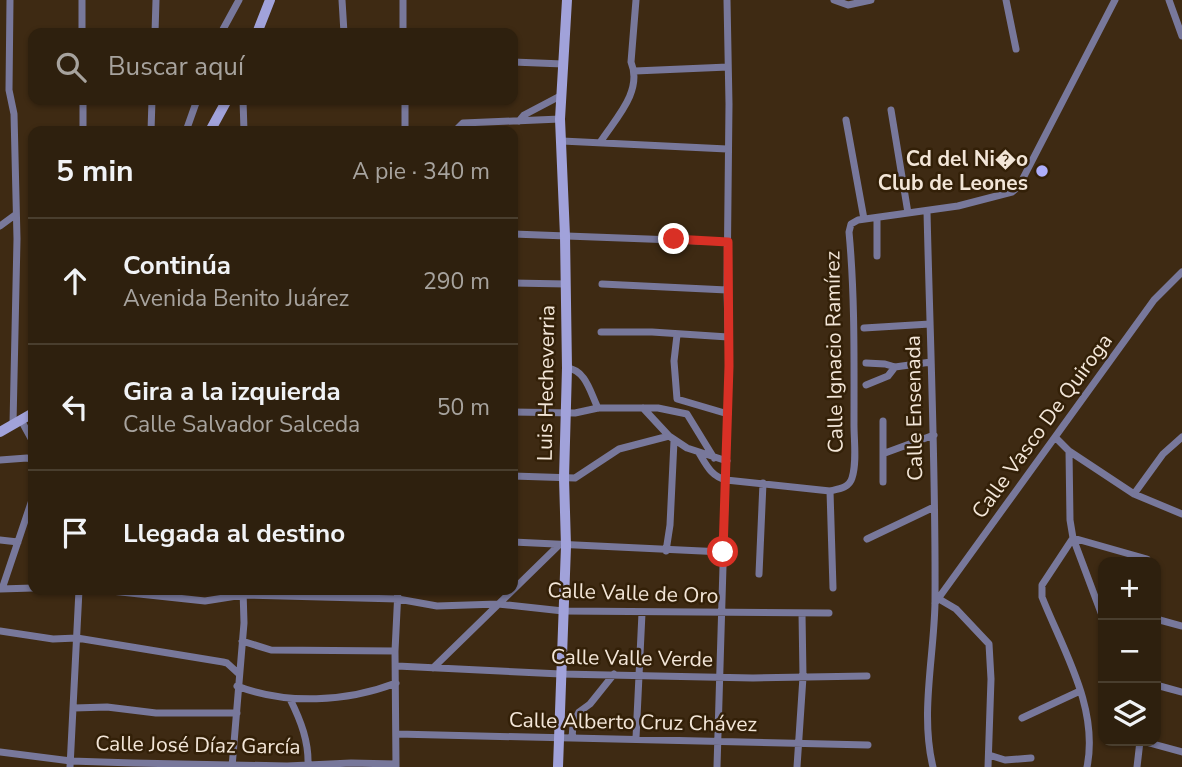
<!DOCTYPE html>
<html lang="es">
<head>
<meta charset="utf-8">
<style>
  body { margin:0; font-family:"Nunito Sans",sans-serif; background:#3a2d1c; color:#f1f3f6 }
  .controls { position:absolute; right:21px; bottom:21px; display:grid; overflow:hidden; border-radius:14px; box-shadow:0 2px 5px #0004 }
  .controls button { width:63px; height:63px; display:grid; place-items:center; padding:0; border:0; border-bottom:2px solid #493e2e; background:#2e200e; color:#f1f3f6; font:35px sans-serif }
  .stop { position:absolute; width:21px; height:21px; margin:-16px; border:5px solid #d93025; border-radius:50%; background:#fff }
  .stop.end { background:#d93025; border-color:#fff; box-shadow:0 2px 7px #0008 }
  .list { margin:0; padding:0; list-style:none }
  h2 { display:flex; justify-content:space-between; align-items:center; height:91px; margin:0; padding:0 28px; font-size:30px }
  h2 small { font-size:23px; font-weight:400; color:#a7a39e }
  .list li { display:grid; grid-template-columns:46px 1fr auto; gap:21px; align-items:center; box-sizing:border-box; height:126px; padding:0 28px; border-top:2px solid #493e2e }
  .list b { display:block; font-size:26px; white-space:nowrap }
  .list p { margin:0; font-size:23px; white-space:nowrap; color:#a7a39e }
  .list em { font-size:23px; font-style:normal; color:#a7a39e }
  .icon { flex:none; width:38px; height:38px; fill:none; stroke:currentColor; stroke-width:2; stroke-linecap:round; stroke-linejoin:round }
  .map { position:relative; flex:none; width:1182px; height:767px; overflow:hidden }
  .search { position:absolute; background:#2e200e; box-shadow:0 2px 5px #0004; left:28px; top:28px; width:490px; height:77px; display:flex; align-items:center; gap:18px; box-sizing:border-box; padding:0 24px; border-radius:14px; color:#a7a39e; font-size:26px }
  .panel { position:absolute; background:#2e200e; box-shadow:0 2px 5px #0004; left:28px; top:126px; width:490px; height:469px; border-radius:14px }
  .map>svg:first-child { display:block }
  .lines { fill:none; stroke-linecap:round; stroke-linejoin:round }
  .street { stroke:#78789b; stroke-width:7 }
  .secondary { stroke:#a1a2da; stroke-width:10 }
  .route { stroke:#d93025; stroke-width:9 }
  .poi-dot { fill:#aeaefa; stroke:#332008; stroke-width:2.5 }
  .labels { text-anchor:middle; stroke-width:5; stroke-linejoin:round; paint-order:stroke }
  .poi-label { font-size:21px; font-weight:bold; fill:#f3e6d8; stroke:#332008; text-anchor:end }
  .street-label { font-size:21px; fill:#f3e6d8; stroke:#332008 }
</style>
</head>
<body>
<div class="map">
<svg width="1182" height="767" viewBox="0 0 1182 767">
  <rect width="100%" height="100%" fill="#3e2a13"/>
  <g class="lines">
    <path class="street" d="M10,0L9,90L14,114L17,239L13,424
      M82,0V33
      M342,0L344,33
      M403,0V33
      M834,0L848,5L871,0
      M1006,0L1016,49
      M1169,0L1182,36
      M155,33L156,0
      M221,33L239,0
      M513,62L563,64
      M635,71L728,67
      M83,100V131
      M243,100L244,131
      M891,110L908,213
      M846,120L864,219
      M519,121L524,115L562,95
      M151,131L152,100
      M186,131L197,100
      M405,131V100
      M455,131L463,123L560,119
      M562,141L727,149
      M601,141C616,118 643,91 631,62L636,0
      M927,211C930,342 936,472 935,603C934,657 920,714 933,767
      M0,226L15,215
      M513,234L728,242
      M877,256V218
      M513,283L566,284
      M602,284L727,290
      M864,328L930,324
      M601,332H652L728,337
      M677,335L674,361L677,399L728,414
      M866,363L885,364L895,367L931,362
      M567,368C586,370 590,392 598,408
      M866,385L888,376L895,367
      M643,408L669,436
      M513,412L575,413L598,408H658L687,414L714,458
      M21,420L33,442
      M883,421V482
      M1056,438L1069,451L1070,520L1073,538L1103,618
      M1069,451L1134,494L1182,514
      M699,453C707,466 711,476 726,480L830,491C839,489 849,488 852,478C857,463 854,441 854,425C854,360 855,296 849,232L851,224L858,220L958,206L1012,192L1019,186L1115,0
      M885,453L934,435
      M0,460L27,458L33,460
      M513,476L575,478L619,449L669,436L687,448L727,461
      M830,491L833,588
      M1134,494L1163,454L1182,437
      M867,539L934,507
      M0,540L18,542
      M513,542L723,552
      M666,551L670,525L674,441
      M759,574L763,483
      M0,589L33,588
      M2,589L33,497
      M102,590L205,601L243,595L398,599L437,606L498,604L563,611L829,613
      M939,599L956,609L989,644L991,679L988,767
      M935,603L1154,300L1182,272
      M1156,619L1182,626
      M0,631L53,639L77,638L223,662L227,663L239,674
      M242,641L271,650L395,651
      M397,666L561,674L753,678L867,676
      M433,668L558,546
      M1156,685L1182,692
      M237,686C286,705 347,702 396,683
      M290,699C301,721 309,742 308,766
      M74,708L107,707L156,713H237
      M1022,718L1080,691
      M397,734L868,745
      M572,738L573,725L579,712L590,704L614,674
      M636,738L642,613
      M1142,741L1182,752
      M0,752L71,761L133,763L287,766L351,763L396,764
      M989,755L1005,760L1031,758
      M396,766L395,651L398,590
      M70,767L79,590
      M232,767L244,623L243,590
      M717,767L729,366L727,290L729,104L727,0
      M797,767L803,677L802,613
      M1087,767C1099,708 1063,650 1042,597V585L1073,538L1147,559
      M1137,767L1140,741"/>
    <path class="secondary" d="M257,33L270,0
      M210,131L227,100
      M0,432L33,413
      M558,767L566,546L564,478L567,368L565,236L560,119L567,0"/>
  </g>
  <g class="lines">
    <path class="route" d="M674,239L728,242L729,366L723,552"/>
  </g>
  <circle class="poi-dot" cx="1042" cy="171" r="7"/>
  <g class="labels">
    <g class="poi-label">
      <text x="1028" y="166">Cd del Ni�o<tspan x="1028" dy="24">Club de Leones</tspan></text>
    </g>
    <g class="street-label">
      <text transform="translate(834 352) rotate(-91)" y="7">Calle Ignacio Ramírez</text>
      <text transform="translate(546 383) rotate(-89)" y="7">Luis Hecheverria</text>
      <text transform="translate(914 408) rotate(-91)" y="7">Calle Ensenada</text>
      <text transform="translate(1042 426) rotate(-54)" y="7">Calle Vasco De Quiroga</text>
      <text transform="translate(633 593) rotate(2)" y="7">Calle Valle de Oro</text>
      <text transform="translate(632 658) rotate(1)" y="7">Calle Valle Verde</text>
      <text transform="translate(633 722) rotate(1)" y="7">Calle Alberto Cruz Chávez</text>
      <text transform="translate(198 745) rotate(1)" y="7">Calle José Díaz García</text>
    </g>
  </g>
</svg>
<div class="controls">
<button>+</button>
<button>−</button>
<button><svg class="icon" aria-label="layers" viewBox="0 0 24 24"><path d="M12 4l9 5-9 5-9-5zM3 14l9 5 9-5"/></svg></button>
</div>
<div class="stop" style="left:723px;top:552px"></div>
<div class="stop end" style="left:674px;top:239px"></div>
<div class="search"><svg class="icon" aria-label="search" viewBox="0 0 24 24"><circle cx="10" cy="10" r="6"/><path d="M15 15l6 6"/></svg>Buscar aquí</div>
<section class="panel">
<h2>5 min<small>A pie · 340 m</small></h2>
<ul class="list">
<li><svg class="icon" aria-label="ahead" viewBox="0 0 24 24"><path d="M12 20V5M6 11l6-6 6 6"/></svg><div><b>Continúa</b><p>Avenida Benito Juárez</p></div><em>290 m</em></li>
<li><svg class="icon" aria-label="left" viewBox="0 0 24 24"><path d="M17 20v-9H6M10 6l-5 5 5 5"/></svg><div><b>Gira a la izquierda</b><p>Calle Salvador Salceda</p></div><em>50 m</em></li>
<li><svg class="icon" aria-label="arrive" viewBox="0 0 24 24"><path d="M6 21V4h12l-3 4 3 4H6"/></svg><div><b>Llegada al destino</b></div></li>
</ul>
</section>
</div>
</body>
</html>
